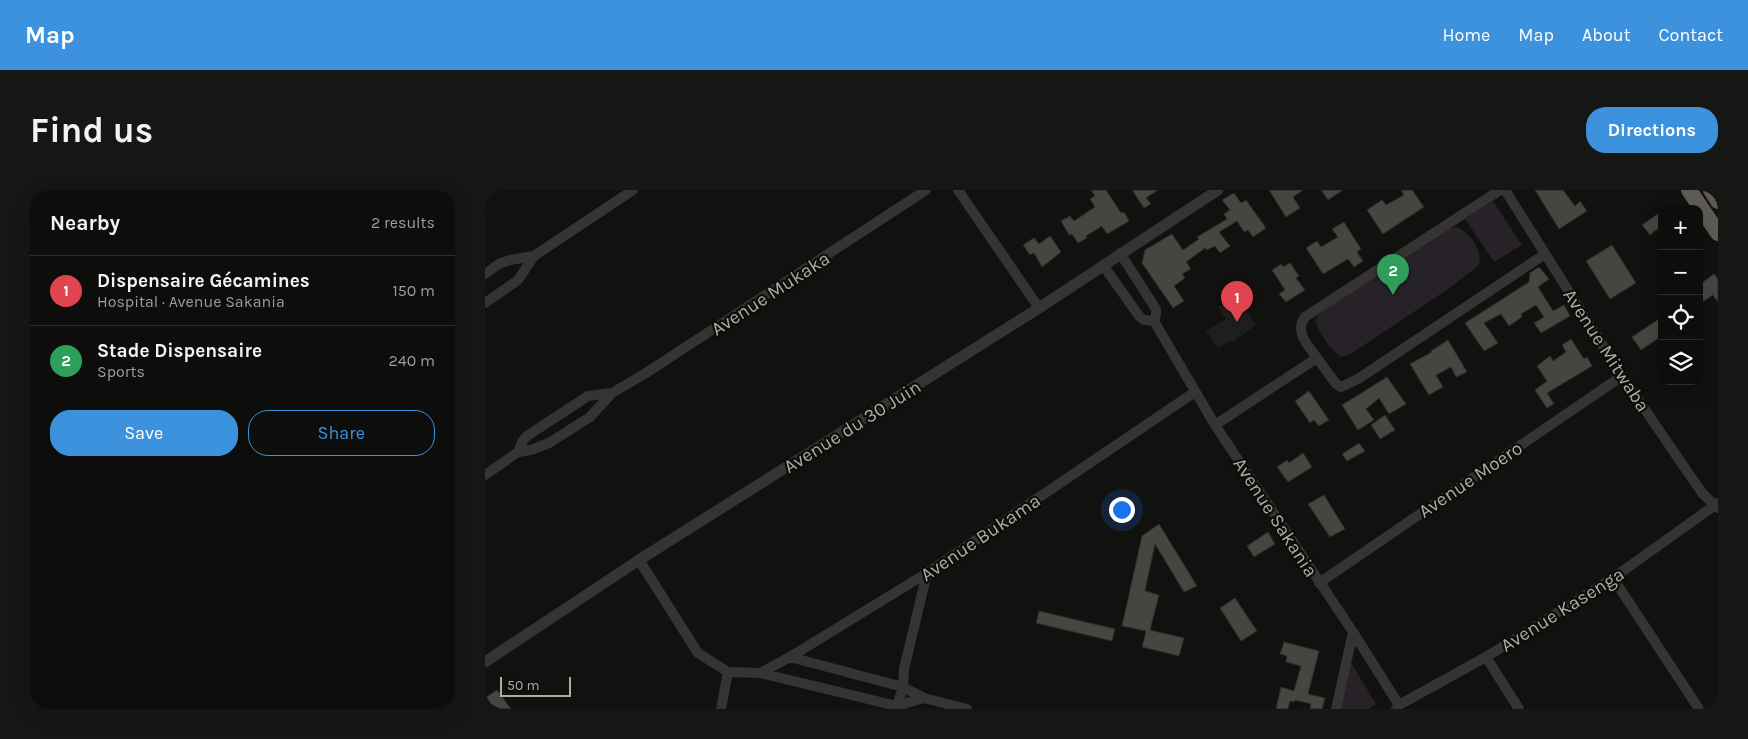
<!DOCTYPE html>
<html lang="en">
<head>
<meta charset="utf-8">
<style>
  body { margin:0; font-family:Karla,sans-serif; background:#161615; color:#f1f3f6 }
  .controls { position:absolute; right:15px; top:15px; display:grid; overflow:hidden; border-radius:10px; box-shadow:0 5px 20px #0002 }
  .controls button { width:45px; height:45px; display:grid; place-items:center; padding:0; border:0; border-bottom:1px solid #2d2d2d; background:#0d0d0c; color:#f1f3f6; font:25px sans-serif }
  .scale { position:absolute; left:15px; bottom:12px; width:71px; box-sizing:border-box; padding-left:5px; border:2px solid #b1aaa3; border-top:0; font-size:14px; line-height:18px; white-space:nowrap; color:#b1aaa3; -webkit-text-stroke:4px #0c0c0b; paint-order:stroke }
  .you { position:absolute; left:636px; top:319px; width:18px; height:18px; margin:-12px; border:4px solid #fff; border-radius:50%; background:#1a73e8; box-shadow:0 0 0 8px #1a73e833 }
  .badge { display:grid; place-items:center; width:32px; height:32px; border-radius:50%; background:#3c92dd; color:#fff; font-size:16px; font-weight:700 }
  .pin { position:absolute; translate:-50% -41px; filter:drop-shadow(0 1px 2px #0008) }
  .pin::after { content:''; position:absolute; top:26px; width:18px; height:15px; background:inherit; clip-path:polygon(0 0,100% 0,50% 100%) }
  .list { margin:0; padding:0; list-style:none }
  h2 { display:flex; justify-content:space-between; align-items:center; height:65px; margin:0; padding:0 20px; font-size:21px }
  h2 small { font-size:16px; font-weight:400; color:#9a9c9d }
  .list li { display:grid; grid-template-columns:32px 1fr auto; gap:15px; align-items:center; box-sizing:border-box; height:70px; padding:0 20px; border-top:1px solid #2d2d2d }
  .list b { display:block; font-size:19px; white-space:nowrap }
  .list p { margin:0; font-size:16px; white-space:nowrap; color:#9a9c9d }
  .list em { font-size:16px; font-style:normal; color:#9a9c9d }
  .actions { display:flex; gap:10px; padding:15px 20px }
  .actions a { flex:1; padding:11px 0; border:1px solid #3c92dd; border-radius:20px; text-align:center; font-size:18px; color:#3c92dd }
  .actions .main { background:#3c92dd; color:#fff }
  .icon { flex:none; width:28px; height:28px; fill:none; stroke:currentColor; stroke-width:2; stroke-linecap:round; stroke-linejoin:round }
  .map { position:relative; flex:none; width:1233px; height:519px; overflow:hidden; border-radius:20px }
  header { display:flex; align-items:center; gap:30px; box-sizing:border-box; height:70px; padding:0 25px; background:#3c92dd; color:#fff }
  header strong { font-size:24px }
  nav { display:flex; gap:28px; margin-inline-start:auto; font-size:18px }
  .intro { display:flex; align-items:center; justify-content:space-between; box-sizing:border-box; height:120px; padding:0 30px }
  h1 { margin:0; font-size:35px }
  .button { padding:12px 22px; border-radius:20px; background:#3c92dd; color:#fff; font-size:18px; font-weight:700 }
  main { display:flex; gap:30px; padding:0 30px }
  aside { flex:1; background:#0d0d0c; border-radius:20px; box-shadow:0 5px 20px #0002 }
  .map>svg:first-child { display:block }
  .built { fill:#1e1e1c }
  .green { fill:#272128 }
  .building { fill:#474542; stroke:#2d2d2a }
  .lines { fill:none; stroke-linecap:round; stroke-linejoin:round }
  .minor { stroke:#363432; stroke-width:10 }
  .tertiary { stroke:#363432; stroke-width:11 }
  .trunk { stroke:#5e5a56; stroke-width:16 }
  .labels { text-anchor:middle; stroke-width:4.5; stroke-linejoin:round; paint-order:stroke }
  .street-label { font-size:19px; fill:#b1aaa3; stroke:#0c0c0b }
</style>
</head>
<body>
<header>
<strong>Map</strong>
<nav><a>Home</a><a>Map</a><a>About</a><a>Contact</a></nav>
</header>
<div class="intro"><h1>Find us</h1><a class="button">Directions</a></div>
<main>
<aside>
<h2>Nearby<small>2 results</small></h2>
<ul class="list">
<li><span class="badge" style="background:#e0444e">1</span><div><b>Dispensaire Gécamines</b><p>Hospital · Avenue Sakania</p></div><em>150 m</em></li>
<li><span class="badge" style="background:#2e9e5b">2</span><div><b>Stade Dispensaire</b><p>Sports</p></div><em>240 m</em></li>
</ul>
<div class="actions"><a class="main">Save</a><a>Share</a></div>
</aside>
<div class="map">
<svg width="1233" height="519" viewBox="0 0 1233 519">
  <rect width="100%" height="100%" fill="#111110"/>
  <path class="built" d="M743,111L750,122L758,117L771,135L747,152L746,151L733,158L721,141L741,129L733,117Z"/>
  <path class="green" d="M1008,11L1037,55L1009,72L980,29Z
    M971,37C985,41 998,61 994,75L966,97L864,165L856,167C844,158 835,144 830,130L836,121L963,39Z
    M865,471L891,514L884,519H853Z"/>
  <path class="building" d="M606,0H621L636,23L639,22L644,31L622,44L617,36L601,46L602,48L593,53L587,44L584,45L576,31L585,26L589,31L610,17L605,9L610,6Z
    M647,0H673L661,8L666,14L659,18Z
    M784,0H818L808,7L815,18L801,27Z
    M836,0H858L843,10Z
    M916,0H927L939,17L898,44L882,20L897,10L901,15L919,5Z
    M1050,0H1078L1090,16L1095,11L1102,21L1074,39Z
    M749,3L756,13L761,10L781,38L768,47L763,40L759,42L752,31L734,42L745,56L735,63L730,56L722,60L720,58L701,72L706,79L697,84L700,88L689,96L699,111L688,118L657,73L660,60L687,44L698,60L714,49L712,47L742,29L739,24L745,20L737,10Z
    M1177,21V46L1172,39L1165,45L1157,35Z
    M859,32L876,59L872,62L878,71L869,77L863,69L838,84L821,58L832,51L836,57L853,47L847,39Z
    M565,46L576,62L557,77L549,63L545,65L538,55L549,48L554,54Z
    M1127,55L1151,93L1125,109L1101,71Z
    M805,73L814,86L811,88L820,100L801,112L794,104L800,100L787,80L796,74L798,77Z
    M1052,78H1055L1064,89L1053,97L1068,121L1079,115L1085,126L1056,143L1049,133L1059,127L1051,115L1036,124L1037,127L1024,136L1016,124L999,133L1013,153L999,161L980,133L1044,92L1045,83Z
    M1229,84L1233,89V112L1228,105L1214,114V95Z
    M1177,127V146L1156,160L1147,147Z
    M1086,149L1099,169L1102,167L1107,176L1062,203L1069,214L1062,218L1050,200L1062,191L1052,176L1065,166L1068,171L1081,162L1077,155Z
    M963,150L982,182L971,187L966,177L951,185L958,197L944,205L925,174L947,162L946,161Z
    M902,187L921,214L904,224L894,208L881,219L889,230L873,240L857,215Z
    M824,201L844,230L834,236L829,230L825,233L810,211Z
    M900,225L910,240L895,249L886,235Z
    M874,253L880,261L862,271L857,264Z
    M818,263L827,277L803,292L792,277L802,270L804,273Z
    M839,305L860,339L845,347L823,314Z
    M674,334L712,396L699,402L670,354L660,401L674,405L665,440L699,448L694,466L657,457L661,441L637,436L657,346Z
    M783,342L790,354L769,367L762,356Z
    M750,408L772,441L756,451L735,418Z
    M554,421L630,439L627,451L551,433Z
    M799,452L834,461L823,504L840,508L837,519H825L826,514L810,510L809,512L805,511L803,519H791L796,497L809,501L816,476L801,472L802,466L795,464Z
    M12,500L26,519H0V508Z"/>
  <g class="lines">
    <path class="minor" d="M473,0L554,118
      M1020,0L1137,186L1206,287L1218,304L1233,318
      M635,63L671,119V125L669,131
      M618,75L654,126L659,130L669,131
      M0,84L14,74L25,70L49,66L148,0
      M0,113L33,90L49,66
      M669,131L730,235L868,442L914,515L911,519
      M832,168C823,155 809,142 820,127L1015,0
      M730,235L832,168L851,194L856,197L873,189L1060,64
      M33,262L37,252L42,246L103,206L127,203
      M0,285L33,262L46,260L64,253L105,227L127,203L161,183L441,0
      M154,370L213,463L243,482L275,483L412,516
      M1128,388L1214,519
      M834,393L1137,186
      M305,467L418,497L439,508L482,519
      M1001,467L1034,519
      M275,483L305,467L442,383L710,202
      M914,515L1001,467L1128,388L1233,313
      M412,516L418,497L419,479L442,383
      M412,516L439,508
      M236,519L243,482
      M851,519L868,442"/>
    <path class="tertiary" d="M0,472L154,370L554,118L733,0"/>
    <path class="trunk" d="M1204,0L1233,43
      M1226,0L1233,11"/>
  </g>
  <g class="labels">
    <g class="street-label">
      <text transform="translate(285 103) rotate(-33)" y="7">Avenue Mukaka</text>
      <text transform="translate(1122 160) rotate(57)" y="7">Avenue Mitwaba</text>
      <text transform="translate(367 236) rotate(-32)" y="7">Avenue du 30 Juin</text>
      <text transform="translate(985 289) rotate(-34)" y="7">Avenue Moero</text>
      <text transform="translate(791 327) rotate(57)" y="7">Avenue Sakania</text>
      <text transform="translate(495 347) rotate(-34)" y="7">Avenue Bukama</text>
      <text transform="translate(1077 419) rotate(-32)" y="7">Avenue Kasenga</text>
    </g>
  </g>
</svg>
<div class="controls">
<button>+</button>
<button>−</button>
<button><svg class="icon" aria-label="locate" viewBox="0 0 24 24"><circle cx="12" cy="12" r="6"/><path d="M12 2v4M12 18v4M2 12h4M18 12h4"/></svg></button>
<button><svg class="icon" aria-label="layers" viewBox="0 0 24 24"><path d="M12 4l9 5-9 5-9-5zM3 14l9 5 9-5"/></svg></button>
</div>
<div class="scale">50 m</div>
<div class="you"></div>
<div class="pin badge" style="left:752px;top:132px;background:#e0444e">1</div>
<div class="pin badge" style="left:908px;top:105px;background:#2e9e5b">2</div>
</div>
</main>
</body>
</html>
